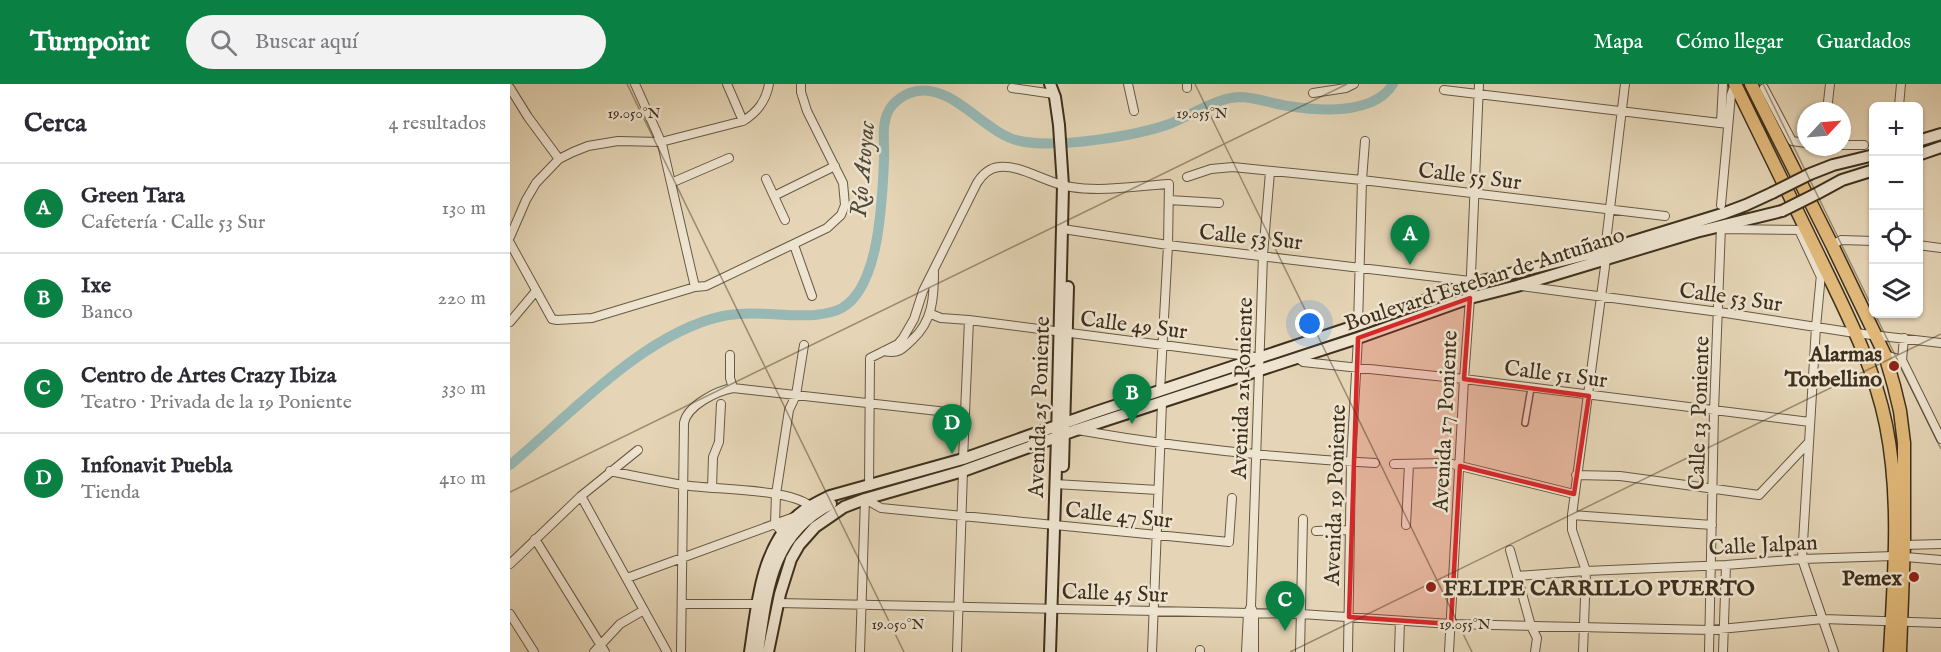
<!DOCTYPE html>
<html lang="es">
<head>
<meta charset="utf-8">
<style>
  body { margin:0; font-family:"IM FELL English",serif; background:#f2f2f3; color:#2b2b33 }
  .controls { position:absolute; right:18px; top:18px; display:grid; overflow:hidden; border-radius:9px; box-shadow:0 2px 4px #0004 }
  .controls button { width:54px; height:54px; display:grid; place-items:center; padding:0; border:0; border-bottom:2px solid #e1e1e2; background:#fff; color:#2b2b33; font:30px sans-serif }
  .compass { position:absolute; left:1287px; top:18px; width:54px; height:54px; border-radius:50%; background:#fff; box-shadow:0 2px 4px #0004; rotate:64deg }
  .you { position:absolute; left:800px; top:240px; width:21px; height:21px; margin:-15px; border:4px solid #fff; border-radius:50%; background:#1a73e8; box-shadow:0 0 0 9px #1a73e833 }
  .badge { display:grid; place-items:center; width:39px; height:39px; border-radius:50%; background:#0b8043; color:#fff; font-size:20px; font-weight:700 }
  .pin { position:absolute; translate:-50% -50px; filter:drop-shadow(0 2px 3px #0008) }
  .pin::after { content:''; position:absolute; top:32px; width:21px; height:18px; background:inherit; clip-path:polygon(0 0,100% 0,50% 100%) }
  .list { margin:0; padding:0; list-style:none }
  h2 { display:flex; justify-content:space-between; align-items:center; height:78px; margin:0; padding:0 24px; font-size:26px }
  h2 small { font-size:20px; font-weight:400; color:#7c7c81 }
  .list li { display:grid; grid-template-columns:39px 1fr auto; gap:18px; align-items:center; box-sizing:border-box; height:90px; padding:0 24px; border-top:2px solid #e1e1e2 }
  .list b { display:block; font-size:22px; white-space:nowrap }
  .list p { margin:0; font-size:20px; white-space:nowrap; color:#7c7c81 }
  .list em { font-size:20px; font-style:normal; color:#7c7c81 }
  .icon { flex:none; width:33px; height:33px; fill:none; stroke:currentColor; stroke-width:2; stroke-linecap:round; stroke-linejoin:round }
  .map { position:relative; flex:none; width:1431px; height:568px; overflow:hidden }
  header { display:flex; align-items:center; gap:36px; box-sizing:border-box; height:84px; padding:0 30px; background:#0b8043; color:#fff }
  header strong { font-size:28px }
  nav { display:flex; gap:33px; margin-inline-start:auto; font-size:21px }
  .search { width:420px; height:54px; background:#f2f2f3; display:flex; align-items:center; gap:15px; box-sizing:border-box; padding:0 21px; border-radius:33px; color:#7c7c81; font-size:22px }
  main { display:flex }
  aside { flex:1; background:#fff }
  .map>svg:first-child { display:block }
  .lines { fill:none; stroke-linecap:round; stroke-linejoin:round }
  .river { stroke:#97b8b4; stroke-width:10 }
  .pedestrian-casing { stroke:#685942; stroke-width:8 }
  .minor-casing { stroke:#685942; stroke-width:10 }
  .secondary-casing { stroke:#3e301c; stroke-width:14 }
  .primary-casing { stroke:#3e301c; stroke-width:15 }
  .pedestrian { stroke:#eee4d0; stroke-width:5 }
  .minor { stroke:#eee4d0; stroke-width:8 }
  .secondary { stroke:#eee4d0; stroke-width:10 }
  .primary { stroke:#e2ba7b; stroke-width:12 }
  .secondary-bridge-casing { stroke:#3e301c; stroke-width:14; stroke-linecap:butt }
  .secondary-bridge { stroke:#eee4d0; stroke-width:10 }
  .marked { fill:#d62828; fill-opacity:0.2; stroke:#d62828; stroke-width:4.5; stroke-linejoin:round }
  .ticks { fill:none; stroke:#3e301c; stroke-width:1.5; stroke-opacity:0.45 }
  .poi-dot { fill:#8f2418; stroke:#eee4d0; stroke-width:2 }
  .labels { text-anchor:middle; stroke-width:5; stroke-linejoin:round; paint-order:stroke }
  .street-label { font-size:22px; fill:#3e301c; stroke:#eee4d0 }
  .poi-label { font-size:22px; font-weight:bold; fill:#3e301c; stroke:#eee4d0; text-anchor:end }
  .water-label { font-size:24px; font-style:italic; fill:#504b3a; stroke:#eee4d0 }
  .ticks-label { font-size:15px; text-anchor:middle; fill:#3e301c; stroke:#eee4d0; stroke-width:5; stroke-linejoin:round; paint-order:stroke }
</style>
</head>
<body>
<header>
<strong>Turnpoint</strong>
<div class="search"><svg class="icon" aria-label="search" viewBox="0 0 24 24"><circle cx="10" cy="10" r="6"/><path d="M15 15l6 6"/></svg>Buscar aquí</div>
<nav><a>Mapa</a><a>Cómo llegar</a><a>Guardados</a></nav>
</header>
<main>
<aside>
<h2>Cerca<small>4 resultados</small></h2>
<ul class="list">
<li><span class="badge">A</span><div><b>Green Tara</b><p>Cafetería · Calle 53 Sur</p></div><em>130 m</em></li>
<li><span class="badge">B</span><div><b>Ixe</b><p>Banco</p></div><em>220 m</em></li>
<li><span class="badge">C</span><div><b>Centro de Artes Crazy Ibiza</b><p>Teatro · Privada de la 19 Poniente</p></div><em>330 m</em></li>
<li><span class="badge">D</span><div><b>Infonavit Puebla</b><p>Tienda</p></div><em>410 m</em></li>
</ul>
</aside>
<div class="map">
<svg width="1431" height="568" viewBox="0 0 1431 568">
  <rect width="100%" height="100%" fill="#e5d5b6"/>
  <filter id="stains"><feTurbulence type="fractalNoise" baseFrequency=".00333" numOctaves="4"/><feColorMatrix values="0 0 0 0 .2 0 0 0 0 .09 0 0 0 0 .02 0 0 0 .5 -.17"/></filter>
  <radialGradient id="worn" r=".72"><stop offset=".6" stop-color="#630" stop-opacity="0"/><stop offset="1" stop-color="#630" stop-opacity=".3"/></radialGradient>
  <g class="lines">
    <path class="river" d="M0,381C61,330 134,249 213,232C243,226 275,233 305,231C314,230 323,229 332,224C370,202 372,116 374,77C375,61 371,42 378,28C383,17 396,9 407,7C445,1 475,50 510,57C546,65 627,52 662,39C683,30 706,14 730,13C745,13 763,20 778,22C810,27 864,31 883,0"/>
    <g class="pedestrian-casing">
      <path id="pedestrian" d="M1015,339L1021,304"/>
    </g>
    <g class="minor-casing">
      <path id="minor" d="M125,0L152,60L185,203L196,202L317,144L331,131L335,121L333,99L297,27L291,8V0
        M217,0L233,37
        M618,0L624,27
        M677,0V4
        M0,4L18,33L49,75
        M502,4L544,10
        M1254,4L1282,57L1296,59
        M934,6L1218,40
        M803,9L836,4L844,0
        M1389,22L1391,0
        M1317,27L1320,0
        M1211,39L1213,0
        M1332,61H1354
        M677,93L701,85L723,83L852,96L1155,132
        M256,95L275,136
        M161,99L219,74
        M264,112L325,82
        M659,116L709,119
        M1211,121L1221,11L1225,0
        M553,145L658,161L960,197
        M1211,145L1296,146
        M1289,146L1310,191
        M0,153L16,116L26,99L49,75L63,68L78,62L108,57L151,58L233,37C248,28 256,17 259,0
        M0,159L42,235L47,236L82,234L185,203
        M284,161L302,212
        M1322,161L1331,156L1364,157
        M1408,161L1431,164
        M1095,166L1115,0
        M1312,180L1306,243L1292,475L1324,568
        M1011,202L1209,228L1345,249L1431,259
        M421,230L431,234L459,236L746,273
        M0,238L26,207
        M848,241L852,96L855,57
        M374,267C388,270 392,266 402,256C423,237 424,213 424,187
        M220,271V294L223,304
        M788,274L793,278L954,295L1300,338
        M1392,276L1431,355
        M1392,276L1394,254
        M1357,277L1375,271L1392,276
        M567,346C665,363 766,374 865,379
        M453,375L459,236
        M884,380L938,379L1064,410
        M100,387C124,392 149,397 173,401C204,406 278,404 300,422
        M1066,391L1110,392L1249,411L1299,358
        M545,400L648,406
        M359,402L360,274L388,260L393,254L404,235L413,207L467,99C472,91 478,84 489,83C510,80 538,100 561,103C592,108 627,102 659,100L658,161L650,307
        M202,404L203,373L209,358L211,320
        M71,412L157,568
        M355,415L371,424L719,458L722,414
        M1062,431L1202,441
        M896,441L899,380
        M806,447L840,446
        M272,448L265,440L266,410L279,326L286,311L294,261
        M25,455L95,568
        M1394,461L1431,460
        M1000,466L1021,542L1027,554L1025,568
        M0,480L71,412L128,366
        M1007,492L1076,487L1216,481L1292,475L1384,472L1431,476
        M117,494L284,433
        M268,519L791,530L941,540L1200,546L1313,535L1431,539
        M172,520H247
        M742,525L744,530V568
        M0,530L24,568
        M84,568L110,540L134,526
        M171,568L174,339C177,322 206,307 223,304L455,330
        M350,568L355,415
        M447,568L453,387
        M642,568L652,319
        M690,568V566
        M736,568L738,529L741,522L753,171L760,88
        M790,568L793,435
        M838,568L841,378L848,254
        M889,568L890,537
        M939,568L954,295L960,214L969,0
        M1073,568L1076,487L1062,446V431L1096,175
        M1199,568L1204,327L1211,142
        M1213,568L1216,481"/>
    </g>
    <g class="secondary-casing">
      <path id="secondary" d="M540,0L545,13L549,41L553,102L547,353L540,568
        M1408,57L1431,50
        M1408,71L1431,63
        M1300,90L1323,81L1364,71
        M1308,109L1332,96L1364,86
        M553,382L558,203
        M240,568C247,523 250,468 285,434C295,424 308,418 320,412L453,375L586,328L848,241L960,200L1095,166L1212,130L1236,121L1262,109
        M248,568C257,508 260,451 321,420
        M258,568L270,510L281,475L289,461L305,443L334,423L355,415L453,387L566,346L848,254L960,214L1007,202L1186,148L1272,127"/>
    </g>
    <g class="primary-casing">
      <path id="primary" d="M1225,0C1253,57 1281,115 1309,172C1335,226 1364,281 1376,341C1391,415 1384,493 1380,568
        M1241,0L1322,161L1375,271L1384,302L1390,327L1394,359V461L1390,568"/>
    </g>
    <use href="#pedestrian" class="pedestrian"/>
    <use href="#minor" class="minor"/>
    <use href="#secondary" class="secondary"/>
    <use href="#primary" class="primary"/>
    <g class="secondary-bridge-casing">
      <path id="secondary-bridge" d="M1262,109L1300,90
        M1272,127L1308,109"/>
    </g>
    <use href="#secondary-bridge" class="secondary-bridge"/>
  </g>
  <path class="marked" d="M960,214L954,295L1079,312L1064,410L950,382L941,540L839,533L848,254Z"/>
  <path class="ticks" d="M117,0L394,568M685,0L962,568M1253,0L1364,227M1365,230L1431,365M0,408L837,0M780,568L1431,250"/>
  <g class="poi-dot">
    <circle cx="1384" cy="282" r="6"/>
    <circle cx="1404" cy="493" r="6"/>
    <circle cx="921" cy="503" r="6"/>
  </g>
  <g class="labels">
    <g class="street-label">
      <text transform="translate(960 91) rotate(7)" y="8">Calle 55 Sur</text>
      <text transform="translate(741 152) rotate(6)" y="8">Calle 53 Sur</text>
      <text transform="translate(974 194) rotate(-18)" y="8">Boulevard Esteban de Antuñano</text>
      <text transform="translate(1221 212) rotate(8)" y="8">Calle 53 Sur</text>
      <text transform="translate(624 240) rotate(7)" y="8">Calle 49 Sur</text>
      <text transform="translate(1046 289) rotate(7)" y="8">Calle 51 Sur</text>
      <text transform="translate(731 304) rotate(-88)" y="8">Avenida 21 Poniente</text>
      <text transform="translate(528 323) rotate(-88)" y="8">Avenida 25 Poniente</text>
      <text transform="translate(1188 329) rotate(-88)" y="8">Calle 13 Poniente</text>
      <text transform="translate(934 337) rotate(-87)" y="8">Avenida 17 Poniente</text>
      <text transform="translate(824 411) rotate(-88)" y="8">Avenida 19 Poniente</text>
      <text transform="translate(609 430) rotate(6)" y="8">Calle 47 Sur</text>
      <text transform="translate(1253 460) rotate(-3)" y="8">Calle Jalpan</text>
      <text transform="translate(605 508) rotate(2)" y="8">Calle 45 Sur</text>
    </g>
    <g class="poi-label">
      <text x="1372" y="277">Alarmas<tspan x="1372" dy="25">Torbellino</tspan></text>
      <text x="1392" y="501">Pemex</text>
      <text x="933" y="511" text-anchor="start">FELIPE CARRILLO PUERTO</text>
    </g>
    <g class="water-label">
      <text transform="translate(352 85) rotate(-85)" y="8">Río Atoyac</text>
    </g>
  </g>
  <g class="ticks-label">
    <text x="124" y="34">19.050°N</text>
    <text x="692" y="34">19.055°N</text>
    <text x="388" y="545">19.050°N</text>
    <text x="955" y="545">19.055°N</text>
  </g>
  <rect width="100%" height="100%" filter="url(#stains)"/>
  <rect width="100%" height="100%" fill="url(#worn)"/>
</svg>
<div class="controls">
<button>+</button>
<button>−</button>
<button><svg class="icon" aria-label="locate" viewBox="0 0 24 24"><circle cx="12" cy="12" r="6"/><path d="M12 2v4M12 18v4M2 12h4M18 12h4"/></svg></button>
<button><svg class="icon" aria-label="layers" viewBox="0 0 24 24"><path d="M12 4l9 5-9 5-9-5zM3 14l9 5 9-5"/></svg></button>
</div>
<svg class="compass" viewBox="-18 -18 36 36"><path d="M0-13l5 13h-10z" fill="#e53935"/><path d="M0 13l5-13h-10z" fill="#7c7c81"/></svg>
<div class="you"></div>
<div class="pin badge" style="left:900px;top:181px">A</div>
<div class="pin badge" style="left:622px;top:340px">B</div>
<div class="pin badge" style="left:775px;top:547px">C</div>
<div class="pin badge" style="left:442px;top:370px">D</div>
</div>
</main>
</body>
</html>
